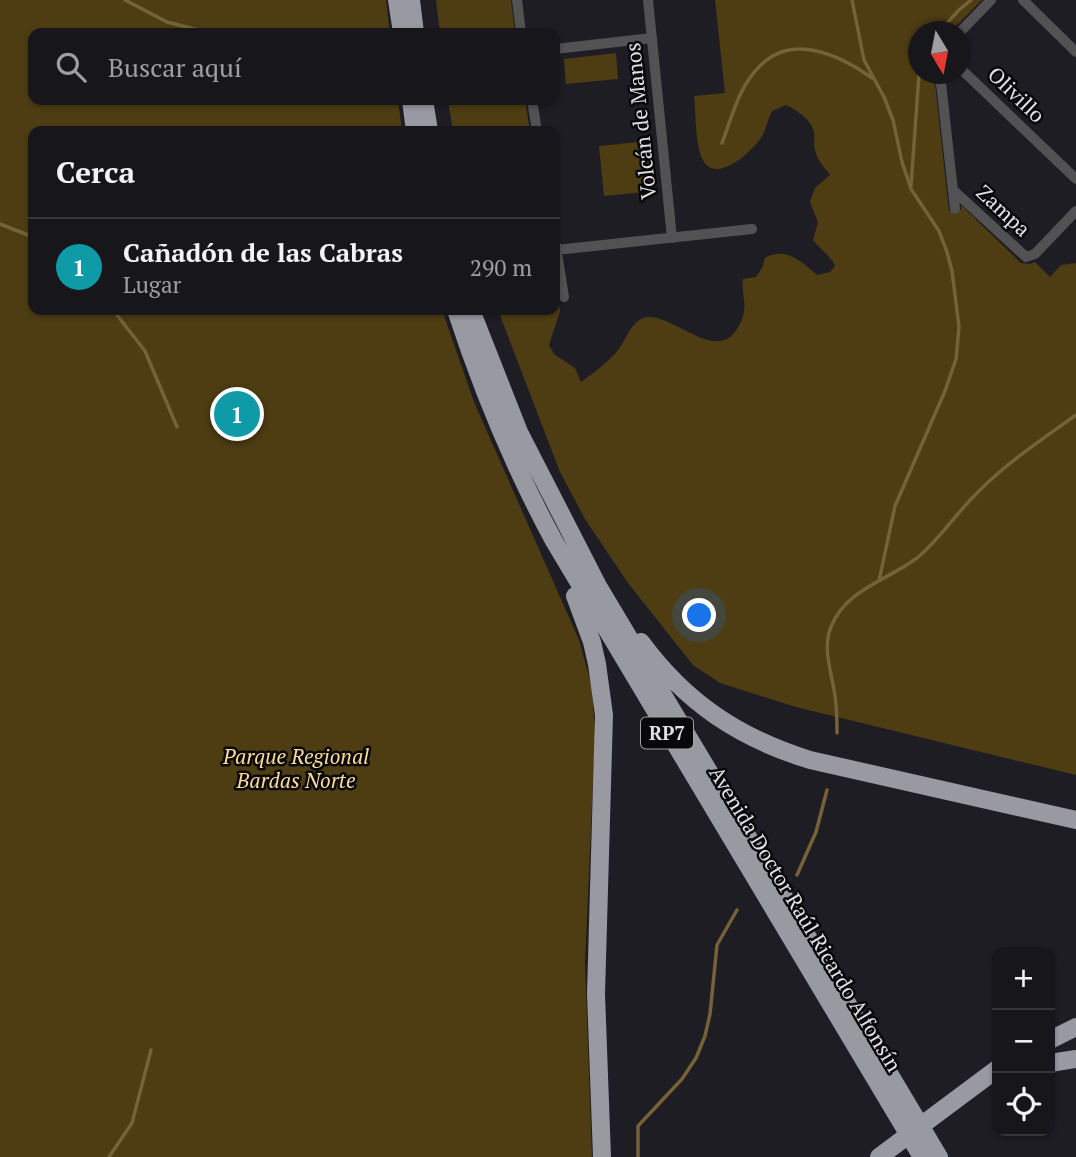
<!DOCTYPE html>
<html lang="es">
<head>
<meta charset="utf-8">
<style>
  body { margin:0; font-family:"PT Serif",serif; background:#232328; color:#f1f3f6 }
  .controls { position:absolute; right:21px; bottom:21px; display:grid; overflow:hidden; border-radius:14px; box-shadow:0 2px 5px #0004 }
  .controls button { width:63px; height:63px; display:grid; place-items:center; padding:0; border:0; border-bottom:2px solid #35353a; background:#16161b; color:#f1f3f6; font:35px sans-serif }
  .compass { position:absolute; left:908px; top:21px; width:63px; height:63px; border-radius:50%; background:#16161b; box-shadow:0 2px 5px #0004; rotate:170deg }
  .you { position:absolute; left:700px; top:616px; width:24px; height:24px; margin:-18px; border:5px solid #fff; border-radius:50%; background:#1a73e8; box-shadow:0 0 0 10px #1a73e833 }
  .badge { display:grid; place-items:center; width:46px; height:46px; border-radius:50%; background:#b45309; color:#fff; font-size:23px; font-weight:700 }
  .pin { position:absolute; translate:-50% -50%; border:4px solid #fff; box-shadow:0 2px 7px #0006 }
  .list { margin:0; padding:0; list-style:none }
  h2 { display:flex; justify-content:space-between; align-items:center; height:91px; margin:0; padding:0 28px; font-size:30px }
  h2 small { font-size:23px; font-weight:400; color:#9e9fa3 }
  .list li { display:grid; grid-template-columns:46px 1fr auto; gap:21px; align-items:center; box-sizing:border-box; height:98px; padding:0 28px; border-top:2px solid #35353a }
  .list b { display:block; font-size:26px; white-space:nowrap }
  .list p { margin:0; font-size:23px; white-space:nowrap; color:#9e9fa3 }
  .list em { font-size:23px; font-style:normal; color:#9e9fa3 }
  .icon { flex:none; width:38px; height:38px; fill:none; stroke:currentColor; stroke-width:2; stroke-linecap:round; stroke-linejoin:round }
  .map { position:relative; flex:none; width:1076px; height:1157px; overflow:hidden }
  .search { position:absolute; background:#16161b; box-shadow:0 2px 5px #0004; left:28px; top:28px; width:532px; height:77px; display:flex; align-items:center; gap:18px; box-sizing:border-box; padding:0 24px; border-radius:14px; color:#9e9fa3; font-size:26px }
  .panel { position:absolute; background:#16161b; box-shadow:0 2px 5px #0004; left:28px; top:126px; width:532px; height:189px; border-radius:14px }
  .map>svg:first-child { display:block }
  .green { fill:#4e3d13 }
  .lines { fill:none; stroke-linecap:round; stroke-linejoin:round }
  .stream { stroke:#756236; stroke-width:3.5 }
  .street { stroke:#525255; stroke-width:10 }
  .highway { stroke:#9999a2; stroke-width:18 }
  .labels { text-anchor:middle; stroke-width:5; stroke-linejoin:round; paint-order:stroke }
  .shield { fill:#08080b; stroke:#a0a0a4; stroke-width:2 }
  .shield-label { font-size:19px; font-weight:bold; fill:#e1e1e5 }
  .street-label { font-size:21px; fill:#e1e1e5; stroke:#08080b }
  .park-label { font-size:21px; font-style:italic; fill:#fddc95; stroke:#08080b }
</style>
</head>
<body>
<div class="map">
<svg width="1076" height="1157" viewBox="0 0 1076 1157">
  <rect width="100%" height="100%" fill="#1e1d24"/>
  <path class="green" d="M0,0H386L390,33H33V100H398L402,131H33V310H442L474,402L579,640L592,687L595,736L585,963L592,1157H0Z
    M436,0H511L515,33H440Z
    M715,0H982L951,31L918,32V74H934L949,211L961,210V205L1021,263L1030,264L1035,262L1050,277L1061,265L1076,263V775L796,707L720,683L693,665L628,583L585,519L560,472L498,310H555V279L560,311L549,345L554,354L575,368L581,382C594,373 609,361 618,350C626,340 629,326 641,319C668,304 723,378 743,316C747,302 741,292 743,279L756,277L762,268L765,258C786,246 802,262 817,275L830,272L835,266C830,255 821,250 813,240L818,222L810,202L815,188L830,175C824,167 817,160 815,150C813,145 815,138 814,133C812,120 797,110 786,105L772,111C768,119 766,129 762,136C754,151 715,185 703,160C695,146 696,113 694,96L725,93Z
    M616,53L618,79L566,84L564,59Z
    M448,100H525L530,131H453Z
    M650,141L655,191L604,196L599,146Z"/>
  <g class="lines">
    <path class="stream" d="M125,0L167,22L210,33
      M852,0L864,60L884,97L893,120L902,162L911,189L939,231L947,252L952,271L959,327L956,359L945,391L895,506L879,581
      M939,32L959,10L971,0
      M722,143C732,117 739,86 760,66C793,32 841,56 872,78
      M911,186L919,74
      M0,224L33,237
      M113,310L145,351L177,427
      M837,733C837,721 837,708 835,696C832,674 822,648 831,627C845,590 888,580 917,558C939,540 955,515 975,495C1005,464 1041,440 1076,415
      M797,875L816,832L827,790
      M109,1157L132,1123L151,1050
      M638,1157V1126L682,1079L696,1058L705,1036L710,1014L717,945L737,910"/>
    <path class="street" d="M517,0L521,33
      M648,0L672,238
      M1023,0L1076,52
      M960,32L991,0
      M555,49L652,38
      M960,68L1076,179
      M940,74L955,209
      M532,100L537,131
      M953,190L1026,257L1035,254L1076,211
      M555,241L564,297
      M556,250L752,229"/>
    <path class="highway" d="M397,0L402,33
      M411,0L415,33
      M411,100L415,131
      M424,100L429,131
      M456,310C482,390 514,467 554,541L922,1157
      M471,310L519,432L598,586L939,1157
      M575,596L592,642L597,664L604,715L596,994L602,1157
      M641,642C686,703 739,738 810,760L1076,820
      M1050,1040L1076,1027
      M1050,1063L1076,1059
      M879,1157L997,1069"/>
  </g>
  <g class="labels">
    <rect class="shield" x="641" y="717.5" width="52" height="31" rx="5"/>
    <g class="shield-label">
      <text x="667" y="740">RP7</text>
    </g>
    <g class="street-label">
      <text transform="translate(1016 95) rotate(44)" y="7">Olivillo</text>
      <text transform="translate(641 121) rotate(-96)" y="7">Volcán de Manos</text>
      <text transform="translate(1003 211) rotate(43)" y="7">Zampa</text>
      <text transform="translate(805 919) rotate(59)" y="7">Avenida Doctor Raúl Ricardo Alfonsín</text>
    </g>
    <g class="park-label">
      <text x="296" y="764">Parque Regional<tspan x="296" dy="24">Bardas Norte</tspan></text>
    </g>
  </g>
</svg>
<div class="controls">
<button>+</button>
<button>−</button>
<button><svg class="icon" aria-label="locate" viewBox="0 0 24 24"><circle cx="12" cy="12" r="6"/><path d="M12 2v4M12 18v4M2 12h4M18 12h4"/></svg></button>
</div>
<svg class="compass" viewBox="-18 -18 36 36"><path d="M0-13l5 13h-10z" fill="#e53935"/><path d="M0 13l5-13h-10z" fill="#9e9fa3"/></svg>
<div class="you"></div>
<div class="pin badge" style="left:237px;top:414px;background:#0f9aa8">1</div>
<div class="search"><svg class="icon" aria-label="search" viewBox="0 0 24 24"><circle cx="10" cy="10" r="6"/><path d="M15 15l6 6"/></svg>Buscar aquí</div>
<section class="panel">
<h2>Cerca<small></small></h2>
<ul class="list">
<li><span class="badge" style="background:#0f9aa8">1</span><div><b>Cañadón de las Cabras</b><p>Lugar</p></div><em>290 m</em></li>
</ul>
</section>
</div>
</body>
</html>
